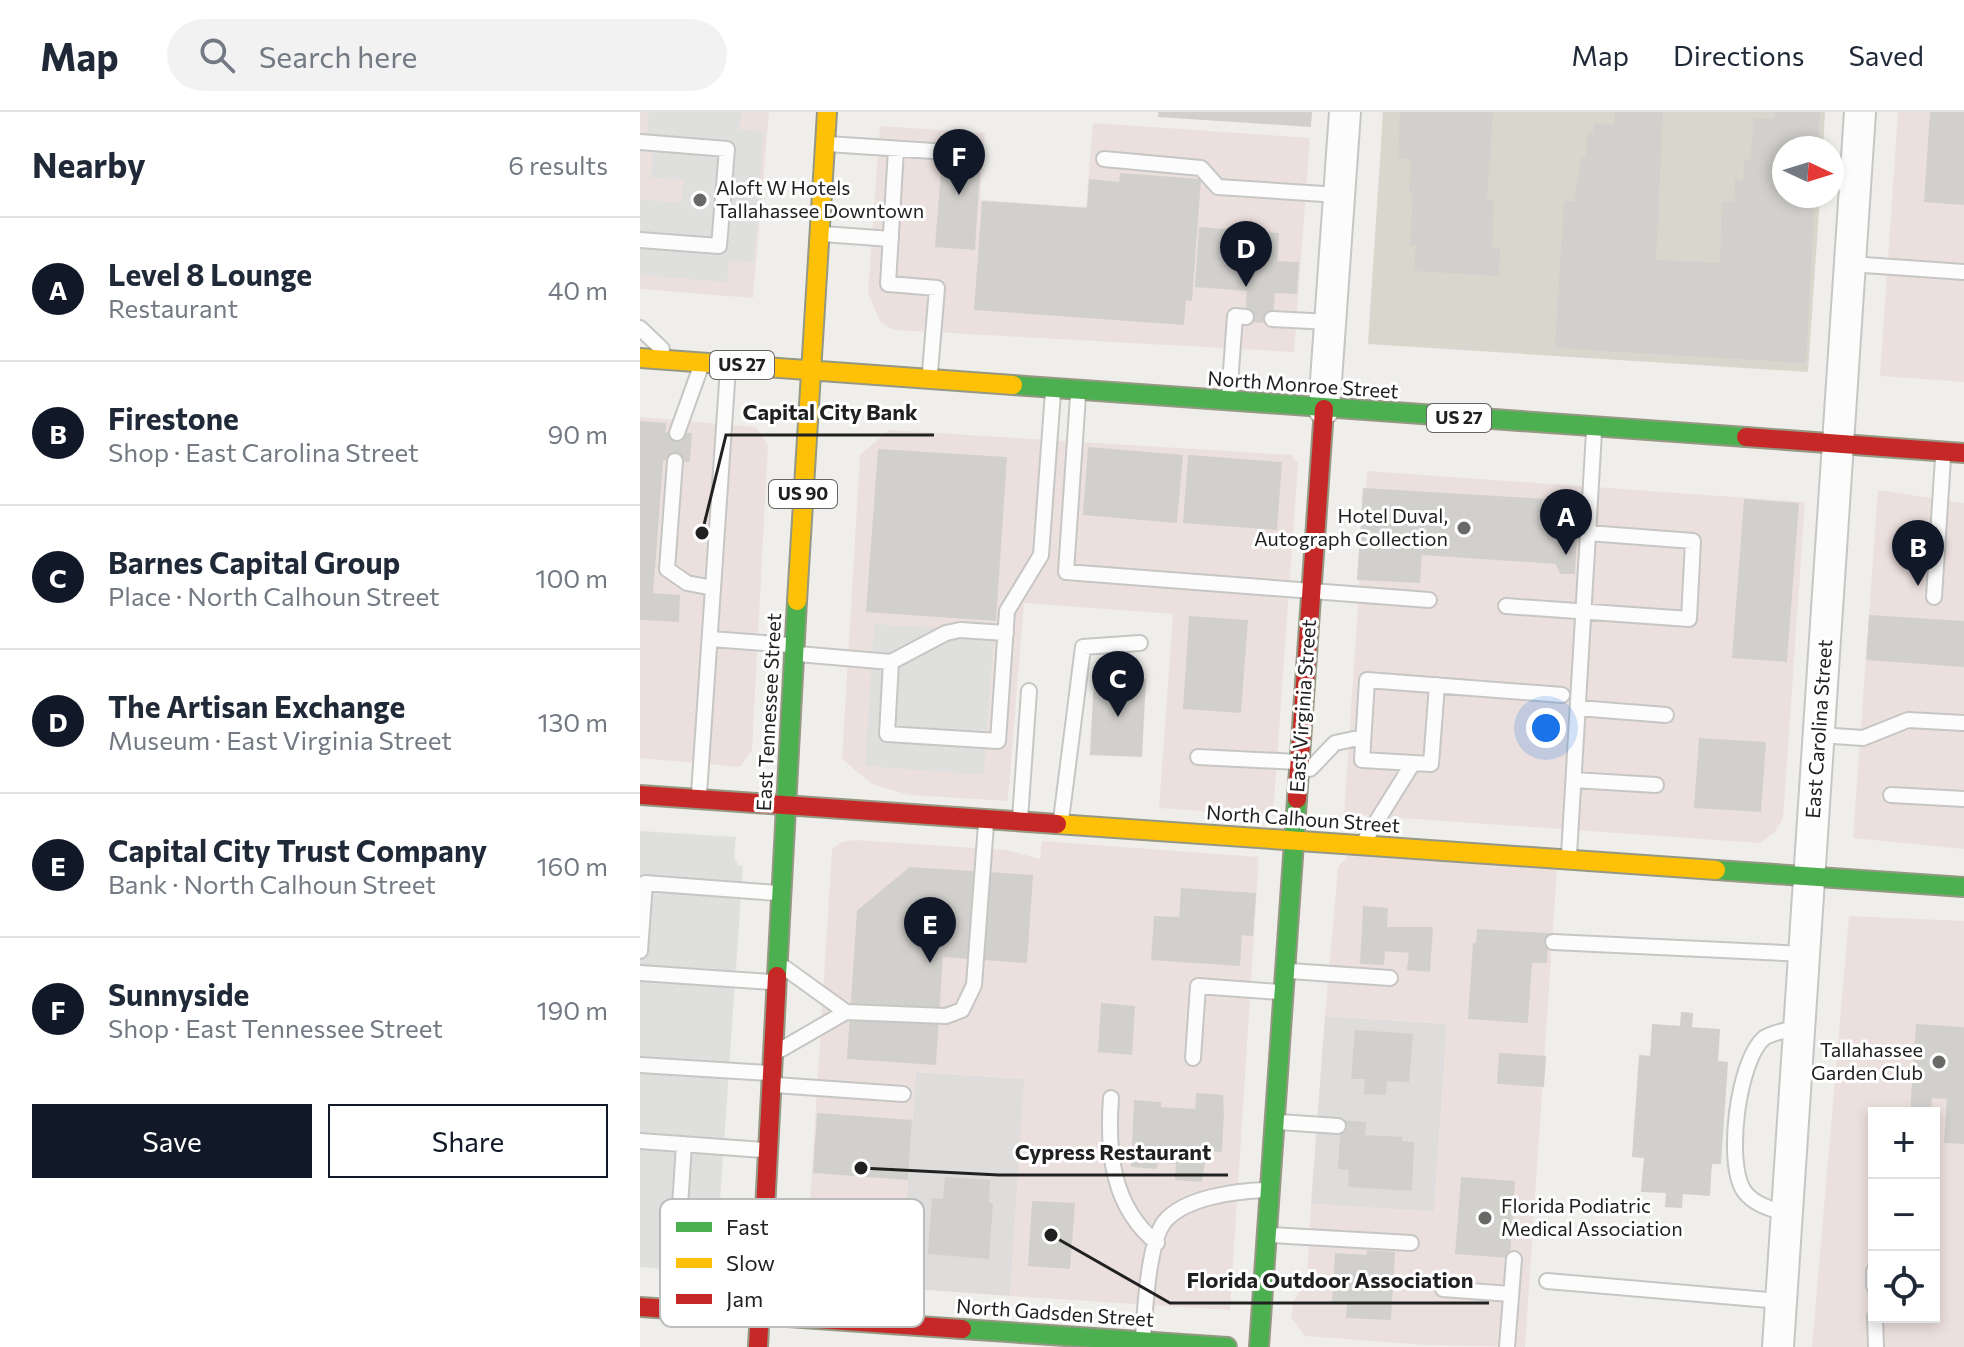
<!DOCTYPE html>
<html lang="en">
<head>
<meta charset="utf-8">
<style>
  body { margin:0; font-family:Commissioner,sans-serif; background:#f2f2f3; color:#1f2937 }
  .controls { position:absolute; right:24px; bottom:24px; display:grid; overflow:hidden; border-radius:0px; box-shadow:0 4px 12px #0003 }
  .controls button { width:72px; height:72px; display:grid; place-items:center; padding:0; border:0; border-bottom:2px solid #e0e1e3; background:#fff; color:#1f2937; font:40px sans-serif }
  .compass { position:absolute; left:1132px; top:24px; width:72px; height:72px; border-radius:50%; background:#fff; box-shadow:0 4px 12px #0003; rotate:94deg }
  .you { position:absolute; left:906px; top:616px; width:28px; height:28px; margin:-20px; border:6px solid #fff; border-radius:50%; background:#1a73e8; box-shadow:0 0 0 12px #1a73e833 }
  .badge { display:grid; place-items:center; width:52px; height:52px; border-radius:50%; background:#111827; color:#fff; font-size:26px; font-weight:700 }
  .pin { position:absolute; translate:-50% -66px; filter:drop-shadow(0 2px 4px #0008) }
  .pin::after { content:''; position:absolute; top:42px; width:28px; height:24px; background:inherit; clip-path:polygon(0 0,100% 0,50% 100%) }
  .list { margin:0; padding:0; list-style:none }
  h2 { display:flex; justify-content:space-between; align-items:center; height:104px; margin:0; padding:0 32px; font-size:34px }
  h2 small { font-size:26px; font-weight:400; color:#747a83 }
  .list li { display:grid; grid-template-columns:52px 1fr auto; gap:24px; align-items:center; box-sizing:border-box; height:144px; padding:0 32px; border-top:2px solid #e0e1e3 }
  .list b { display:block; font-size:30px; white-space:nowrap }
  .list p { margin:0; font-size:26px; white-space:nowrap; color:#747a83 }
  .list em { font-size:26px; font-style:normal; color:#747a83 }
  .actions { display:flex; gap:16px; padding:24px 32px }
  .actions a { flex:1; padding:18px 0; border:2px solid #111827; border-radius:0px; text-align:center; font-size:28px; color:#111827 }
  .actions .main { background:#111827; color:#fff }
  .icon { flex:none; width:44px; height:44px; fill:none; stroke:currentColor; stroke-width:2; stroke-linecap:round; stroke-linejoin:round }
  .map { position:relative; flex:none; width:1324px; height:1235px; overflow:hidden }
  header { display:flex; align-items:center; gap:48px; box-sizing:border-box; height:112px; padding:0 40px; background:#fff; border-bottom:2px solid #e0e1e3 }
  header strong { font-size:38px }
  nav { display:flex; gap:44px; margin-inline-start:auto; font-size:28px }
  .search { width:560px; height:72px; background:#f2f2f3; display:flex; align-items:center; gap:20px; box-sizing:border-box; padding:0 28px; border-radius:44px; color:#747a83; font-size:30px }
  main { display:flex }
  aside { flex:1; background:#fff }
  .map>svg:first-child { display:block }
  .residential { fill:#dedddc }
  .commercial { fill:#ece0de; fill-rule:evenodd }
  .construction { fill:#d7d7cd }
  .parking { fill:#dfdfde }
  .building { fill:#d2d0cd; stroke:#d2d0cc; stroke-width:2 }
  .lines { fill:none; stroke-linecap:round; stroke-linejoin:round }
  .lane-casing { stroke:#c6c6c4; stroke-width:18 }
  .street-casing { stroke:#c6c6c4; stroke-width:34 }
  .fast-casing { stroke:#959883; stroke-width:22 }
  .slow-casing { stroke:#959883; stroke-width:22 }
  .jam-casing { stroke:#959883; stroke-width:22 }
  .lane { stroke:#fdfcfc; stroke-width:14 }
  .street { stroke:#fdfcfc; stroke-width:30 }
  .fast { stroke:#4caf50; stroke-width:18 }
  .slow { stroke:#ffc107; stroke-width:18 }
  .jam { stroke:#c62828; stroke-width:18 }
  .poi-dot { fill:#696968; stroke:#fff; stroke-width:3 }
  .labels { text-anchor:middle; stroke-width:6; stroke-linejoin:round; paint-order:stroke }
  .shield { fill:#fff; stroke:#646464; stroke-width:2 }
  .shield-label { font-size:18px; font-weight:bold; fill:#212121 }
  .poi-label { font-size:20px; fill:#212121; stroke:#fff; text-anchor:start }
  .street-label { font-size:20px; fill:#212121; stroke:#fff }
  .key { fill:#fff; stroke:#bcbcbc; stroke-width:2 }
  .key-label { font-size:22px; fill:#212121 }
  .leader { fill:none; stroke:#212121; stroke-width:3 }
  .callout-dot { fill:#212121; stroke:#fff; stroke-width:3 }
  .callout-label { font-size:22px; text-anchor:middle; font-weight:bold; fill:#212121; stroke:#fff; stroke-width:6; stroke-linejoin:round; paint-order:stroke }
</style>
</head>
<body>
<header>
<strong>Map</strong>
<div class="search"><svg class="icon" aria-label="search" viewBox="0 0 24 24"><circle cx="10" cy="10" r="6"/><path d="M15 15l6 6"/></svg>Search here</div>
<nav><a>Map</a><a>Directions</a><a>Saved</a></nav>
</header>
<main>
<aside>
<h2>Nearby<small>6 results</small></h2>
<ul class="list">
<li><span class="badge">A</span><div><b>Level 8 Lounge</b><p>Restaurant</p></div><em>40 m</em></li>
<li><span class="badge">B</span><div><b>Firestone</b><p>Shop · East Carolina Street</p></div><em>90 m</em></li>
<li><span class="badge">C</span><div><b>Barnes Capital Group</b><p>Place · North Calhoun Street</p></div><em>100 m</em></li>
<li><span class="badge">D</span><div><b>The Artisan Exchange</b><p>Museum · East Virginia Street</p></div><em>130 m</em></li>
<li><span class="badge">E</span><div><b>Capital City Trust Company</b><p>Bank · North Calhoun Street</p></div><em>160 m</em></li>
<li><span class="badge">F</span><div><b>Sunnyside</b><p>Shop · East Tennessee Street</p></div><em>190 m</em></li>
</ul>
<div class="actions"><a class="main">Save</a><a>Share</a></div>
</aside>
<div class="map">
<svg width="1324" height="1235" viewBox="0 0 1324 1235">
  <rect width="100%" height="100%" fill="#efeeeb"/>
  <path class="residential" d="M685,904L807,912L794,1100L671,1092Z
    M276,960L385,967L370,1184L260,1176Z"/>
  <path class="commercial" d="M0,0H129L113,186L0,177Z
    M1258,0H1324V270L1240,264Z
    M453,11L670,26L654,240L254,218L240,210L228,181L240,14L345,21L340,88L446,95Z
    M0,305L115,315L128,333L112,638L100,655L0,646Z
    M249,318L651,343L658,351L633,704L519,696L533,502L384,491L368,689L269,683L232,672L202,647L220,343Z
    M727,359L1165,390L1143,707L1134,721L1120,731L704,702Z
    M1238,378L1324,391V737L1213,726Z
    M215,728L367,738L400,747L402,729L619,745L590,1198L370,1184L384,967L276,960L260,1176L173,1171L166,1153L192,737L202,730Z
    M709,743L917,757L885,1235L786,1233L665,1224L651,1205L654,1188L667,1167L671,1092L794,1099L807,912L685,904L698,755Z
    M1209,804L1324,809V1235H1172ZM1234,1001H1294V1205H1234Z"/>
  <path class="construction" d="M743,0H1185L1183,36H1144V84H1180L1168,260L728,232Z"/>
  <path class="parking" d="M9,0H101L100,18L124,20L114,150L89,148L87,170L0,163V87L41,91L44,68L11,66L13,32L6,31Z
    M234,512L354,520L344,663L225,654Z
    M0,719L96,725L94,745L98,753L103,754L75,1162L0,1155Z"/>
  <path class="building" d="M519,0H671L670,14L519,4Z
    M761,0H852L846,88L853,89L851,136H859L858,163L775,158L777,132H771L774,80H770L772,46L759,45Z
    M976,0H1022L1015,149L1081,152L1083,91H1095L1096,69L1104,70L1105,49H1111L1115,7L1135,8L1136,0H1179L1177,36H1144V84H1174L1165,250L916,235L925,90H935L942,47H947L948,22L954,23L955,12L975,13Z
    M1291,0H1324V92L1285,89Z
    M302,58L339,60L334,137L296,134Z
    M481,62L560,68L551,188L545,187L543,212L335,197L343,90L448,97L450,68L480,71Z
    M560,116L638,122L634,180L556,174Z
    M636,150L658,151L656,181L634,180Z
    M608,178L634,180L632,210L606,209Z
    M0,310L25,312L12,482L39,484L38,509L0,507Z
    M24,321L51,322L49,349L22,347Z
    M449,336L542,344L536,410L444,402Z
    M239,338L366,346L355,508L227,499Z
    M549,344L641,351L636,417L544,410Z
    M724,377L924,389L925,424H936L934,461H921L916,451L781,442L779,470L718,467Z
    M1105,388L1158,392L1146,549L1093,545Z
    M1230,504L1324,510V554L1227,547Z
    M550,505L607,509L600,600L544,596Z
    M455,565L505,568L501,644L451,642Z
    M1060,627L1125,631L1120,699L1055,695Z
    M270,756L392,764L386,850L302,844L295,952L208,946L218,799Z
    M542,777L615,782L612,823L601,822L599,853L512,847L515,805L540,806Z
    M724,795L747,797L746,816H792L789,859L768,857L770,840L744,838L743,852L721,851Z
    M838,818L908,822L906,850H891L887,910L829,906L834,832H837Z
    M462,892L494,895L491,942L459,939Z
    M1042,901L1052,902L1051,916L1079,918L1077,950L1087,951L1080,1051H1071L1069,1083L1042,1081L1041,1095L1026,1094L1027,1080L1002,1079L1005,1045L993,1044L1000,944L1011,945L1013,913L1041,915Z
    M1277,913L1324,916V1031L1305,1030L1308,986L1291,985L1290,1001H1271Z
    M716,919L772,923L768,969L746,968L745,982L725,981L726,966H712Z
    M860,942L905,945L903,974L858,971Z
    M557,982L582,984L583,1001L581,1039L566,1038L561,1069L536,1067L537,1051L517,1050L516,1056L492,1054L495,989L520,991V996L556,998Z
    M178,1002L271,1009L267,1067L174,1060Z
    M702,1009L725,1011L724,1024L761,1026V1030L773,1031L771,1078L709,1074L710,1057L699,1056Z
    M306,1066L349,1069L348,1092H352L348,1146L289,1141L293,1087L304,1088Z
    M822,1066L874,1070L869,1145L816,1141Z
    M393,1090L434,1092L429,1156L389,1153Z
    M728,1139L754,1141L750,1207L707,1205L708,1190L693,1189L696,1142L727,1144Z"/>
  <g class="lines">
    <g class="lane-casing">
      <path id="lane" d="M0,30L87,37L79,134L0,128
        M188,32L308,40
        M256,37L248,172L297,176L290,260
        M464,47L561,56L578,75L699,83
        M183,122L251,127
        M1210,152L1324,160
        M632,207L690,210
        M0,216L22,237
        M438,284L426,460L789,488
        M589,286L595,204L606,205
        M37,321L60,257
        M35,349L27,457L47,471L73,476
        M1294,485L1303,346
        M866,494L1049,507L1053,429L948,421
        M70,527L150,533
        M158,542L251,550L306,521L320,518L366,521
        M251,550L247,622L358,629L367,499L401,443L413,280
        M797,573L791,652L722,648L727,568L922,583
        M938,596L1026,603
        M1179,623L1223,626L1268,608L1324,611
        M558,645L658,650
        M670,657L695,631L723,625
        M934,668L1016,673
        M59,682L88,256
        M1251,683L1324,687
        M380,707L389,579
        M421,708L443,535L500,531
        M725,728L773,651
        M929,743L954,320
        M913,830L1164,842
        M0,839L5,771L137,781
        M145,856L206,900
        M650,859L750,866
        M0,861L131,870
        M140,938L206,900L306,904L322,898L334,873L346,712
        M553,946L558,874L639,880
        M0,953L127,961
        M135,973L263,982
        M471,986C467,1040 472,1095 517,1131
        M639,1010L698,1014
        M0,1029L123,1038
        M1147,1102C1132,1097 1114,1093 1104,1079C1085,1051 1098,948 1124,926C1133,920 1149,918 1159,915
        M131,1106L220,1112L215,1205
        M631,1123L771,1131
        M37,1141L44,1032
        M1234,1159V1174
        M907,1169L1141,1189
        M803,1177L871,1182
        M1235,1205L1236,1235
        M503,1226C505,1199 508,1130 525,1109C546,1085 596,1079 626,1078
        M867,1235L874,1147"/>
    </g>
    <g class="street-casing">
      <path id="street" d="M684,297L705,0
        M1138,1235L1220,0"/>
    </g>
    <g class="fast-casing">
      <path id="fast" d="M373,273L1106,325
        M1076,758L1324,775
        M137,864L157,489
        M322,1217L587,1235
        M619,1235L657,687"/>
    </g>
    <g class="slow-casing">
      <path id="slow" d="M0,246L373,273
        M157,489L187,0
        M417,712L1076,758"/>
    </g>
    <g class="jam-casing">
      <path id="jam" d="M1106,325L1324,341
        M0,683L417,712
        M657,687L684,297
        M0,1195L322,1217
        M118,1235L137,864"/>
    </g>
    <use href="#lane" class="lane"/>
    <use href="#street" class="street"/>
    <use href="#fast" class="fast"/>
    <use href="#slow" class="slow"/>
    <use href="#jam" class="jam"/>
  </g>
  <g class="poi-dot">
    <circle cx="60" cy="88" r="8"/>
    <circle cx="824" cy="416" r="8"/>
    <circle cx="1299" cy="950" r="8"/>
    <circle cx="845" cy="1106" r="8"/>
  </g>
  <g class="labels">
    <g class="shield">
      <rect x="70" y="239" width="64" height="28" rx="6"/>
      <rect x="787" y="292" width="64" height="28" rx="6"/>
      <rect x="129" y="368" width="68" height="28" rx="6"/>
    </g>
    <g class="shield-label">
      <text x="102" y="259">US 27</text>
      <text x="819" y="312">US 27</text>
      <text x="163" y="388">US 90</text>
    </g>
    <g class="poi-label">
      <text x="76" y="83">Aloft W Hotels<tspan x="76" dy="23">Tallahassee Downtown</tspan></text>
      <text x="808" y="411" text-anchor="end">Hotel Duval,<tspan x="808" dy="23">Autograph Collection</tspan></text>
      <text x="1283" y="945" text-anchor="end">Tallahassee<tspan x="1283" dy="23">Garden Club</tspan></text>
      <text x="861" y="1101">Florida Podiatric<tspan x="861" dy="23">Medical Association</tspan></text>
    </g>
    <g class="street-label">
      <text transform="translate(663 273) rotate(4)" y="7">North Monroe Street</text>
      <text transform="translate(663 594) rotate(-86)" y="7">East Virginia Street</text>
      <text transform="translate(129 600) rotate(-87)" y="7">East Tennessee Street</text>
      <text transform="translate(1179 617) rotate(-86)" y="7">East Carolina Street</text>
      <text transform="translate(663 707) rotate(4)" y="7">North Calhoun Street</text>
      <text transform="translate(415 1201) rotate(4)" y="7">North Gadsden Street</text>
    </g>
  </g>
  <rect x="20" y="1087" width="264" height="128" rx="12" class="key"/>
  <rect x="36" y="1110" width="36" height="10" fill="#4caf50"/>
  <rect x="36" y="1146" width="36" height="10" fill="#ffc107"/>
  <rect x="36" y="1182" width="36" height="10" fill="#c62828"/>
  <g class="key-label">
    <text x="86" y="1123">Fast</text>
    <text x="86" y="1159">Slow</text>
    <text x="86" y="1195">Jam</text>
  </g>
  <path class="leader" d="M62 421L86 323H294M221 1056L359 1063H588M411 1123L530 1191H849"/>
  <g class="callout-dot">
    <circle cx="62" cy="421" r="8"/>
    <circle cx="221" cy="1056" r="8"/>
    <circle cx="411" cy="1123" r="8"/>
  </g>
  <g class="callout-label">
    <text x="190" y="308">Capital City Bank</text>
    <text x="473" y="1048">Cypress Restaurant</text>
    <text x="690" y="1176">Florida Outdoor Association</text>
  </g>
</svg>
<div class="controls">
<button>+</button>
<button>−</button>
<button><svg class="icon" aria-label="locate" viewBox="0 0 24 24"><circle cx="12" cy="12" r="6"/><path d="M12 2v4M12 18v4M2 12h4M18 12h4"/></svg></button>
</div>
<svg class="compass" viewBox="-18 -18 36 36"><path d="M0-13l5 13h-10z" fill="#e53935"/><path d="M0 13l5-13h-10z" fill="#747a83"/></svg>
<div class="you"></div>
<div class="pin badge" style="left:926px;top:443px">A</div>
<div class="pin badge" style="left:1278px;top:474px">B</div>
<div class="pin badge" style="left:478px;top:605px">C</div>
<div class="pin badge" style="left:606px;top:175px">D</div>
<div class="pin badge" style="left:290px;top:851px">E</div>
<div class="pin badge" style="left:319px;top:83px">F</div>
</div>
</main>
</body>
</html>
